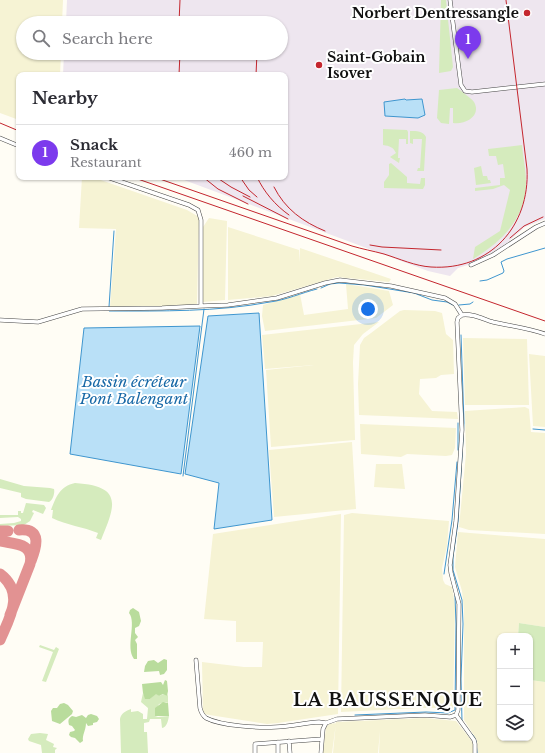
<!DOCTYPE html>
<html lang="en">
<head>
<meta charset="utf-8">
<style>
  body { margin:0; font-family:"Libre Baskerville",serif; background:#f2f2f3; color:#2b2b33 }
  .controls { position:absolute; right:12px; bottom:12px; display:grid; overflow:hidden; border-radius:8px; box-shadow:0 1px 3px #0004 }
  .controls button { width:36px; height:36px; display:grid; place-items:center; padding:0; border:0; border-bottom:1px solid #e1e1e2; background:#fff; color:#2b2b33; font:20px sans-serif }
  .you { position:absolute; left:368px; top:309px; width:14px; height:14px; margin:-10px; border:3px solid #fff; border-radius:50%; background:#1a73e8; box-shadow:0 0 0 6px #1a73e833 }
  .badge { display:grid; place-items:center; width:26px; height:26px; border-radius:50%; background:#7c3aed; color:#fff; font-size:13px; font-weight:700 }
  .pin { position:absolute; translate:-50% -33px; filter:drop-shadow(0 1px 2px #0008) }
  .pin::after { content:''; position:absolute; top:21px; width:14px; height:12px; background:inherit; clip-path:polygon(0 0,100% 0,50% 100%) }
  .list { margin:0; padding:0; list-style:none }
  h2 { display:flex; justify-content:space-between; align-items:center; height:52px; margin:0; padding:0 16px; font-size:17px }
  h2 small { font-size:13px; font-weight:400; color:#7c7c81 }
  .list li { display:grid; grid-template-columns:26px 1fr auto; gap:12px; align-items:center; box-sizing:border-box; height:56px; padding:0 16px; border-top:1px solid #e1e1e2 }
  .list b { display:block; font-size:15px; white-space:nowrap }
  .list p { margin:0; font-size:13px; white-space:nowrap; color:#7c7c81 }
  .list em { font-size:13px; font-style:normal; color:#7c7c81 }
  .icon { flex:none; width:22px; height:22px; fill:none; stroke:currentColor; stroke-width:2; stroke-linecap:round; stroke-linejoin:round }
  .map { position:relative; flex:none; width:545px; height:753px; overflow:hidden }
  .search { position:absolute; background:#fff; box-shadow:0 1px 3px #0004; left:16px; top:16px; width:272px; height:44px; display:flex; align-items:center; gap:10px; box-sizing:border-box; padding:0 14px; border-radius:22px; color:#7c7c81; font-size:15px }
  .panel { position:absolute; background:#fff; box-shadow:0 1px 3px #0004; left:16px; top:72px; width:272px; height:108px; border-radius:8px }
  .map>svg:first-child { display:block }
  .industrial { fill:#eee6ef }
  .farmland { fill:#f6f3d4 }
  .green { fill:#d5ebbd }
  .forest { fill:#b9dc9c }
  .water { fill:#b9e0f7; stroke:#3f96cf }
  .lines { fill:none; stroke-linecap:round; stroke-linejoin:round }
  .stream { stroke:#3f96cf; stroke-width:1 }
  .taxiway { stroke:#e29292; stroke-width:11 }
  .minor-casing { stroke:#444; stroke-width:4.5 }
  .minor { stroke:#fff; stroke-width:3.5 }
  .rail { stroke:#c4262e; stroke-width:1 }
  .poi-dot { fill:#c4262e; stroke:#fff; stroke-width:1.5 }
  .labels { text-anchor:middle; stroke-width:4; stroke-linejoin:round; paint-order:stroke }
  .poi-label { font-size:14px; font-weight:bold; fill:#111; stroke:#fff; text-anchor:end }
  .water-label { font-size:15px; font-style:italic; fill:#1768a6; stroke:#fff }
  .district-label { font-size:18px; font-weight:bold; letter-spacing:1px; fill:#111; stroke:#fff }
</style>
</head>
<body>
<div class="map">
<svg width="545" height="753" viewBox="0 0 545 753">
  <rect width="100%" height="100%" fill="#fffdf5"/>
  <path class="industrial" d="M67,0H545V219L525,227L507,243L485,257L471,264L458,268L450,276L428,271L176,177H285V75H63L64,53H281V23H66Z"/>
  <path class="farmland" d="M0,0H63L62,23H23V53H61L60,75H19V120L0,113Z
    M82,177H92L187,210L199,217L197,304L168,306L110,307L116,229L79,228Z
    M209,218L227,221L225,300L203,302V227Z
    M228,227L299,250V263L300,248L391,279L389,282L337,277L272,296L228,300Z
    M346,284L389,291L393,305L376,318L265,331L262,316L263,305L300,294L304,315L348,309Z
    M404,310L435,311L442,313L446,334L453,340L454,374L441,375L436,378L420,379L419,394L432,411L457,412L458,419L359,415L358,384L360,345L364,338L371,333L400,311Z
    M379,322L363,334L354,345L353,362L355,440L271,447L266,370L314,365L265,369L262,335Z
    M463,338L527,339L529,405H465Z
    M529,354L545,356V427L533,426Z
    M525,407L529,409L531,432L545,433V534L469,530L459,527L466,454L465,411Z
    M360,424L456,428L455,448L452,455L446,456L407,454L401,457L361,454Z
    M352,442L356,509L274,517L269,450Z
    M376,464H402L405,489L374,487Z
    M352,513L449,521L447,546L442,568L443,580L445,584L452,587L455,605L453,708H419L341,712L344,515Z
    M341,514L338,714L278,723L267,724L203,714L202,662L244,667H262L263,642H236V621L204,619L213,534Z
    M458,532L545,539V627L519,623L518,636H500V738H530V680L545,682V753H478L477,740L464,720V610L462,591L455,567Z
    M425,718L456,721L471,740L473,743V753H379L380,731L378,753H333L336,722Z
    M336,723L332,753H323L326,727L329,724Z"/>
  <path class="green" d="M441,0H446L453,67L451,71L439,73Z
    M457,88C460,90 472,99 474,102C482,116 465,125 453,123V108H450L449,124L441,123L437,118L439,90Z
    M383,129L407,130L408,132V144H406V139H399L398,158H400L399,163L390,157L396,153C393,147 390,146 383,145Z
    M410,131C417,131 423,131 426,137L424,171H417L418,168H420L422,139H413V144L410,143Z
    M522,145C523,157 526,170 526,182C526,218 502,242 473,259L475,247L500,231L510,190L504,185L493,189L475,191V188L500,185V178H505L503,164L498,165L496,156H489L488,149Z
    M391,163L407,177V183L420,184L421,178H425V185L423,189L384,188V182L389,175V164Z
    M481,166L483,176H487L488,180H490L491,183L476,185L474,168Z
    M0,479L24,486L50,488L54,489C55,493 53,500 49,502L26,499L21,497V493L0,488Z
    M75,483C124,486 115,506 101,540L96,538L98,533C83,527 67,525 52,518L53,510H51C56,497 60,486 75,483Z
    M26,503L44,505L46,508L43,514L33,510L32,512L34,513L30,521L24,525L0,526V524L14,523L21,521V519L18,517L0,518V515H18V511H21V513H23Z
    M519,623L545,627V682L530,680V636H518Z
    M40,645L54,650L56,647L59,649L46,682L42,681L53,652L39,647Z
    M143,693L145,697L150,699L156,693L159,696L164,694L167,696L168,694V703L166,702L159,704L155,712V716L158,717L169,716C168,721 167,727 162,728L161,719H150L149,722L144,723V732H147L148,753H121L120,719C121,713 126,711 131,709V712L138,711L143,714V719H147L148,708L141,702Z
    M40,733L48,734L46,740L54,744L53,747L57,748L55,750V753H42L41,745L29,741L28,739L31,734Z"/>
  <path class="forest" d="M133,608L139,612L141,621L139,626L135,628V633L138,637L135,640L137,644V659H134C125,647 137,623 129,613L130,610Z
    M164,659L167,660V670L164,674L160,675L159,671L144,672L145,666L148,661L154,660L158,663Z
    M165,680L167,681L168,691L167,696L163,694L159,696L156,694L150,699H145L143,693L142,684L161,682L163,685Z
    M163,702L168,703L169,716H155V708Z
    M64,703L68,705L73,711L72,714L60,724L52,721L51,711L53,708H57L60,704Z
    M91,714L97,716L99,719L97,722L93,723V725L88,726L86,723C86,730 82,735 83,741L80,743L75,738L71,737L69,735L70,732L74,731L75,730L72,726L69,725C68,720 68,719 72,716L76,717L82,715L86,718L88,715Z"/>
  <path class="water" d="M405,99L406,100L422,99L425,115L418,118L385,116L384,102Z
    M259,313L272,520L214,529L219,483L185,474L208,316Z
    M200,326L181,474L70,454L84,328Z"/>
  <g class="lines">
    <path class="stream" d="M480,281L487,280L503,273L504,271L501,262L507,259L545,248
      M321,288L330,284L339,283L365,285L414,293L432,300L447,302L453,305
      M459,305L470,304L473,302
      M109,307L114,231
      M109,310V311C162,311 217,312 270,302C286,300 301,293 317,289
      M461,335L464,423L458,522L453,557V570L462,600L463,624L461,679L462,721
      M533,429L545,430
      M458,450V423
      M183,476L204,309
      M444,574L452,520L457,462
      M355,715L426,712L448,713L455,710L456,624L455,596
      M471,733L475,738
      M476,741L477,753"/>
    <path class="taxiway" d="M19,530C43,528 36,548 31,561
      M0,531H8
      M0,541C14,544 35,543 30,564L10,615
      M0,574C25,593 10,617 0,640"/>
    <g class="minor-casing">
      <path id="minor" d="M450,0L461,85L465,91L472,92L545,84
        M0,138L19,146
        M107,177L189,205L198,210L201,220V306L228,305L277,298L325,283L340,280L391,286L445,298L455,304L462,315
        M471,265L493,255L536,227L545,223
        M462,315C472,313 483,319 493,322C510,326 528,328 545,334
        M0,320L38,322L82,309L162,308L201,306
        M196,660L200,708C201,712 202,715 206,718C221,726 259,728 276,727C291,726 305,723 319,722L326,723L337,719L425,715L450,717L456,715
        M456,715L458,710L459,604L451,573L450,565L456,521L462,430L457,322L458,318L462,315
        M456,715L474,740L475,744V753
        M289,741L290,753
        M278,742V753
        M255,753V744L322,739
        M321,753L323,729L326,723"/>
    </g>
    <use href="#minor" class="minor"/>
    <path class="rail" d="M179,23L180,0
      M259,23V18
      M179,75L180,53
      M256,75L257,53
      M0,123L19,131
      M132,177L545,321
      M154,177L352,246C362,249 373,251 384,254C400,259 415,266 431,267C490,271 530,226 527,169L506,0
      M203,177L218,189L248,204
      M216,177L231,187L250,197
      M240,177L249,190L257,197
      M257,177C264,192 275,205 289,215
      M274,187C285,209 303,222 325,231
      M243,196L288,219
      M510,238L524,226L543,217
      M370,245L382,247L441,250"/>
  </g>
  <g class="poi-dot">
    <circle cx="527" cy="13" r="4"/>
    <circle cx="319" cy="65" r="4"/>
  </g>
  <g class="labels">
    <g class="poi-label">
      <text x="519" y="18">Norbert Dentressangle</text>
      <text x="327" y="62" text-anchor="start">Saint-Gobain<tspan x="327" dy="16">Isover</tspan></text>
    </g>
    <g class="water-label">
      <text x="134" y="387">Bassin écréteur<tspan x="134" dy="17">Pont Balengant</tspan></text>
    </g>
    <g class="district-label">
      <text x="388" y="706">LA BAUSSENQUE</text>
    </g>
  </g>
</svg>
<div class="controls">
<button>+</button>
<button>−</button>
<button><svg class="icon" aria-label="layers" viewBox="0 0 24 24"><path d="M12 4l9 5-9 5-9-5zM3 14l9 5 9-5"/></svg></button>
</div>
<div class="you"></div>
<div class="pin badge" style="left:468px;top:59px">1</div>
<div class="search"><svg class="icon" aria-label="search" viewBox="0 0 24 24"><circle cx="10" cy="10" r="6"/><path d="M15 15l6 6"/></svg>Search here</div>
<section class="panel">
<h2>Nearby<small></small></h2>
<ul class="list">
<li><span class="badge">1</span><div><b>Snack</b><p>Restaurant</p></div><em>460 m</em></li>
</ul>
</section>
</div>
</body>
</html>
